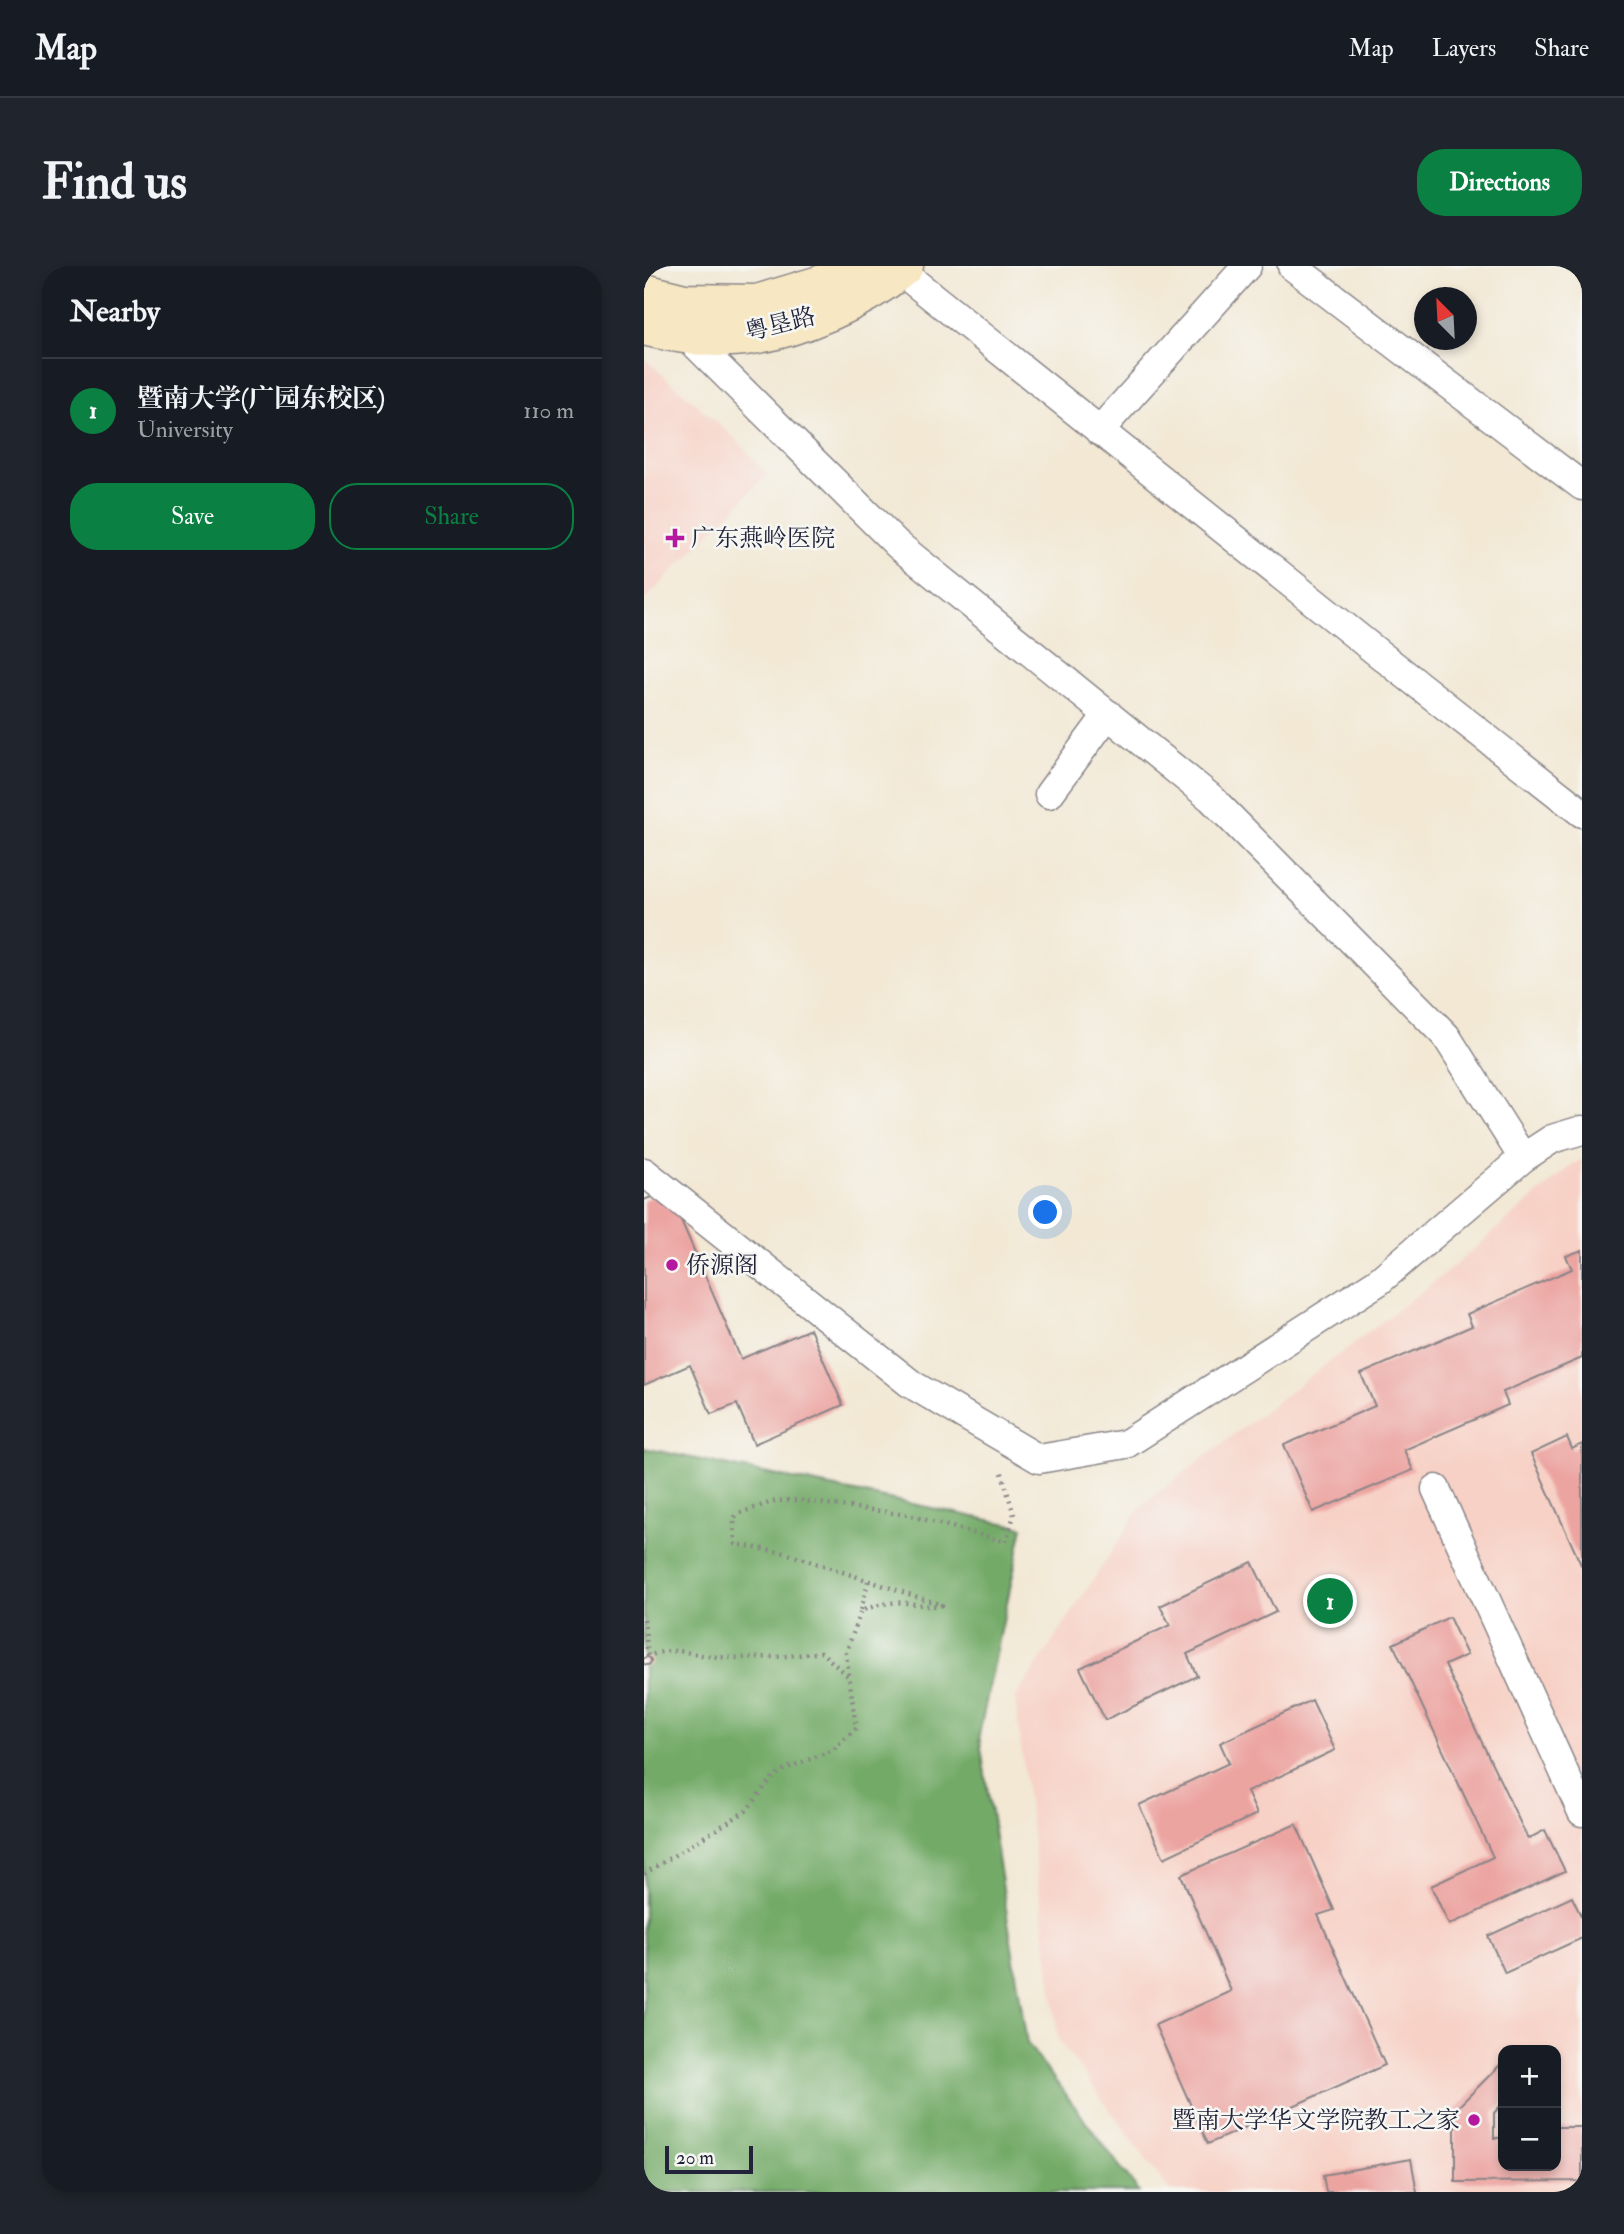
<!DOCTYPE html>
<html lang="en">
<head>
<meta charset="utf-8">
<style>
  body { margin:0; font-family:"IM FELL Double Pica","Noto Serif SC",serif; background:#20242c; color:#f1f3f6 }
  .controls { position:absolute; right:21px; bottom:21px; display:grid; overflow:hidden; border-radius:14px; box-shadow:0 4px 10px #0003 }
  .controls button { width:63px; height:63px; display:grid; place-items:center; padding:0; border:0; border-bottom:2px solid #363941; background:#171b24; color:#f1f3f6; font:35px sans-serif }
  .compass { position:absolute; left:770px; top:21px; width:63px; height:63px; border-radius:50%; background:#171b24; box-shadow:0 4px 10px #0003; rotate:336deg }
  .scale { position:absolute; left:21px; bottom:18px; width:88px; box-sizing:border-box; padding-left:7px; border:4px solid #22223b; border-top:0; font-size:19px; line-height:24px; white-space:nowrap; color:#22223b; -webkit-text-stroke:5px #f6f6f2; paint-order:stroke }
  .you { position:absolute; left:402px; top:947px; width:24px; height:24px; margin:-18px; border:5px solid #fff; border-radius:50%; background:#1a73e8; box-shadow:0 0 0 10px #1a73e833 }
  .badge { display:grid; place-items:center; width:46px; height:46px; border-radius:50%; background:#0b8043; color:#fff; font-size:23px; font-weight:700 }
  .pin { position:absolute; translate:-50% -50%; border:4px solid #fff; box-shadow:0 2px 7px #0006 }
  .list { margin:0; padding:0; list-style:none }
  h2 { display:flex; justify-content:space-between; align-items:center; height:91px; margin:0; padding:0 28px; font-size:30px }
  h2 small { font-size:23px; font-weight:400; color:#9ea1a6 }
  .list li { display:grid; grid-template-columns:46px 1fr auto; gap:21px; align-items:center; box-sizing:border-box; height:105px; padding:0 28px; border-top:2px solid #363941 }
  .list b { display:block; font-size:26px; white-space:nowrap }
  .list p { margin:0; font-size:23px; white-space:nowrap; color:#9ea1a6 }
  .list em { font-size:23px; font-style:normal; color:#9ea1a6 }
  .actions { display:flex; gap:14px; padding:21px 28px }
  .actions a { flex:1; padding:16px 0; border:2px solid #0b8043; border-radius:28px; text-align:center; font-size:24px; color:#0b8043 }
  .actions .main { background:#0b8043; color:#fff }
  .map { position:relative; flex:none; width:938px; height:1926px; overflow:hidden; border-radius:28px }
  header { display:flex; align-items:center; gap:42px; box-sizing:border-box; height:98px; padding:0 35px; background:#171b24; border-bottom:2px solid #363941 }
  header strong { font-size:33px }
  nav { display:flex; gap:38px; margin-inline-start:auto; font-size:24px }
  .intro { display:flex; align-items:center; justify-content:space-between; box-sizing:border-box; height:168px; padding:0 42px }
  h1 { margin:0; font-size:49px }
  .button { padding:18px 32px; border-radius:28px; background:#0b8043; color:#fff; font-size:24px; font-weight:700 }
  main { display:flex; gap:42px; padding:0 42px }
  aside { flex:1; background:#171b24; border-radius:28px; box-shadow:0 4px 10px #0003 }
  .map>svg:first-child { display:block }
  .built { fill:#f7d1c6; fill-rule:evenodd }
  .forest { fill:#73aa67; stroke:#4a6651; stroke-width:2 }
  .building { fill:#eca4a1 }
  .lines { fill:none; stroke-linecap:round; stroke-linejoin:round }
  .minor-casing { stroke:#8a8588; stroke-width:31 }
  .secondary-casing { stroke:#8a8588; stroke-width:41 }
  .path { stroke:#8a8588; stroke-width:4.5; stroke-dasharray:2 5; stroke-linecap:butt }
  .minor { stroke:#fff; stroke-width:28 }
  .secondary { stroke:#f7e8c3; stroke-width:38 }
  .poi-dot { fill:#b5179e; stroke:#f6f6f2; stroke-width:2.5 }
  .labels { text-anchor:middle; stroke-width:5; stroke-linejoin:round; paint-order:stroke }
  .street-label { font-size:24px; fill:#22223b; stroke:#f6f6f2 }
  .poi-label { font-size:24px; fill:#22223b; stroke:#f6f6f2; text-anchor:start }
</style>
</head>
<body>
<header>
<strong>Map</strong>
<nav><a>Map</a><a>Layers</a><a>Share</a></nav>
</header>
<div class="intro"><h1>Find us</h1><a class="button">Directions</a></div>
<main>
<aside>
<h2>Nearby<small></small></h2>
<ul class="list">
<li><span class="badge">1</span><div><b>暨南大学(广园东校区)</b><p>University</p></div><em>110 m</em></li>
</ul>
<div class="actions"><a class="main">Save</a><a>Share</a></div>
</aside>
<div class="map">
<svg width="938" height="1926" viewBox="0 0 938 1926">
  <rect width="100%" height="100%" fill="#f6f6f2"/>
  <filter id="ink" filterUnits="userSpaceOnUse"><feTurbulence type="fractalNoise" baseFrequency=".0143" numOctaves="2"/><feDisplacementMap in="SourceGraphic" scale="14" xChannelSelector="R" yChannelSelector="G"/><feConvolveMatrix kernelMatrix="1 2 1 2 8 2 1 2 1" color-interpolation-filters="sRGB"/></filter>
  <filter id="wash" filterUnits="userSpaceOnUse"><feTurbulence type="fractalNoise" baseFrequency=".00686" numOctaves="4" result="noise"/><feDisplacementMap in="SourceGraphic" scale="28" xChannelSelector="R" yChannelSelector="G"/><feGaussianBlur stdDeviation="1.57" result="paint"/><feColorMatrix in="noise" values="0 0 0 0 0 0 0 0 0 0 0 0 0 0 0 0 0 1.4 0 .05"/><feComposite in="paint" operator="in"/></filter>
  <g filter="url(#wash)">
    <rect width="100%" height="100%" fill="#f2e8d4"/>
    <path class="built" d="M0,92L95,176L123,209L0,335Z
      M938,894V1926H526L414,1773L371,1433L499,1238L803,1006L929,898ZM859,1784H912V1900H859Z"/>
    <path class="forest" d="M0,1182L379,1261L335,1469L383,1777L495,1926H0Z"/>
    <g id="blocks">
      <path class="building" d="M24,924L97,1093L166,1063L199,1139L110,1178L93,1138L67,1148L46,1099L0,1119V934Z
        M938,984V1092L859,1126L864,1139L760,1184L769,1204L669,1246L640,1179L731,1140L717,1108L828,1060L823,1048L928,1003L922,990Z
        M923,1171L928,1183L938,1178V1301L887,1188Z
        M608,1296L632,1346L543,1388L553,1410L461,1454L436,1402L526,1359L516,1340Z
        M805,1351L823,1389L801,1399L884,1573L901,1564L921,1605L805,1659L787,1620L849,1591L749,1378Z
        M-1 1395a4 4 0 1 1 8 0a4 4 0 1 1-8 0Z
        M668,1434L691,1484L603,1526L613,1548L520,1592L495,1539L585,1497L576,1477Z
        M652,1558L690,1644L674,1649L741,1799L564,1878L511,1759L587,1725L537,1609Z
        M928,1631L938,1652V1672L861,1707L844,1670Z
        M859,1796V1837L850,1847V1872H859V1900H912V1861H938V1915L811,1916V1844Z
        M767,1893L773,1926H682L679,1909Z"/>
    </g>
  </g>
  <g filter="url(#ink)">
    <use href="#blocks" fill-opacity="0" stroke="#8a8588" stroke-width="2"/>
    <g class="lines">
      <g class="minor-casing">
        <path id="minor" d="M648,0L938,220
          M255,4L734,387L938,547
          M42,69L254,279L567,532L802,770L879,892L908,873L938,864
          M455,165L603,0
          M405,528L464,448
          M0,906L267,1118L395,1193L482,1178L735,1015L879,892
          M792,1223L938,1546"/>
      </g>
      <g class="secondary-casing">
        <path id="secondary" d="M0,27L40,37L113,38L179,18L208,0
          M0,60C33,68 68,74 102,70C154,63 221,34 260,0"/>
      </g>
      <path class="path" d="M217,1344L224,1315
        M0,1353L4,1390C34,1379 44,1389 73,1391C107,1393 144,1391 177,1386L206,1412
        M0,1608L102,1545L129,1511L141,1503L189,1484L212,1462L202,1387L217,1345C231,1339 248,1335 263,1337C275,1338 286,1342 298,1339L141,1287L91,1278L90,1253L93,1248L131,1235L153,1234L264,1249L362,1276L370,1249L357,1204"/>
      <use href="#minor" class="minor"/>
      <use href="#secondary" class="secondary"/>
    </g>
  </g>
  <g class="poi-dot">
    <path d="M27.5 261.5h7v7h7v7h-7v7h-7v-7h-7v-7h7z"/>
    <circle cx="28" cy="999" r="7"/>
    <circle cx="830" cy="1854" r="7"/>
  </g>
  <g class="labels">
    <g class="street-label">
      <text transform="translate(136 58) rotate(-14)" y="8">粤垦路</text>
    </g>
    <g class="poi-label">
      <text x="47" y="280">广东燕岭医院</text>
      <text x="42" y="1007">侨源阁</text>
      <text x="816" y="1862" text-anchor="end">暨南大学华文学院教工之家</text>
    </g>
  </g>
</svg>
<div class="controls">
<button>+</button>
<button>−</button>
</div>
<svg class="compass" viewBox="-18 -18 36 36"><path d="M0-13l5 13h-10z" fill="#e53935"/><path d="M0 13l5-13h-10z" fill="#9ea1a6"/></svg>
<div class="scale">20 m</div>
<div class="you"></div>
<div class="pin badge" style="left:686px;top:1335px">1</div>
</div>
</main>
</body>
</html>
